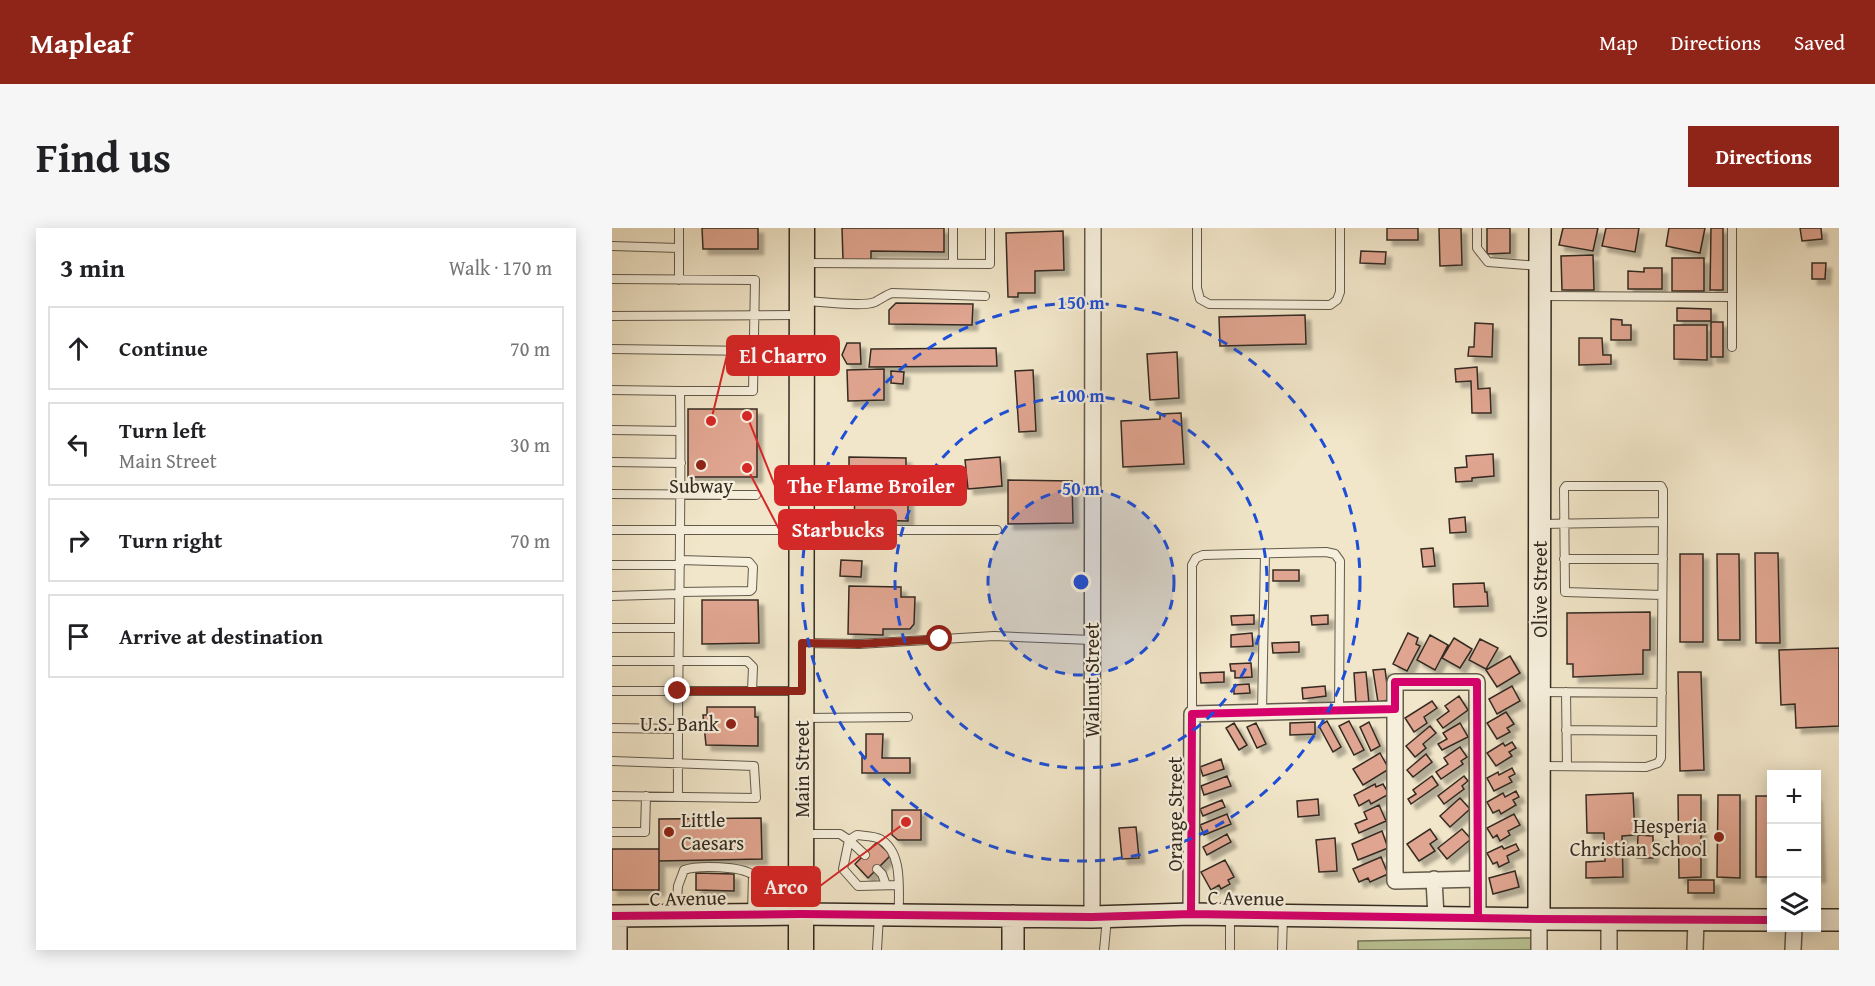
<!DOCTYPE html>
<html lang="en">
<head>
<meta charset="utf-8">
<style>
  body { margin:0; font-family:"Gentium Book Plus",serif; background:#f6f6f6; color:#202124 }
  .controls { position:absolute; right:18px; bottom:18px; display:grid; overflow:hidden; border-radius:0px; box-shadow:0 3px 15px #0003 }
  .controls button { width:54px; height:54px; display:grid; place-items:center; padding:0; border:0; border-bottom:2px solid #e0e0e0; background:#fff; color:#202124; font:30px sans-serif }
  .stop { position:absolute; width:18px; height:18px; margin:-14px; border:4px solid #8f2418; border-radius:50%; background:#fff }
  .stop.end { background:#8f2418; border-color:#fff; box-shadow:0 2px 6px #0008 }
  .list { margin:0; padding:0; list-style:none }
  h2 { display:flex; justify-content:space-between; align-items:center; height:78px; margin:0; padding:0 24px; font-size:26px }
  h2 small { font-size:20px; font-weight:400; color:#757577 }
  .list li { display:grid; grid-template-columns:39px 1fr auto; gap:18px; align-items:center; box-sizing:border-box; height:84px; margin:0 12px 12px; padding:0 12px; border:2px solid #e0e0e0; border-radius:0px }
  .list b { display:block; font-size:22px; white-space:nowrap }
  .list p { margin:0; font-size:20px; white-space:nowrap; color:#757577 }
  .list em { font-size:20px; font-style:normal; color:#757577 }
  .icon { flex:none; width:33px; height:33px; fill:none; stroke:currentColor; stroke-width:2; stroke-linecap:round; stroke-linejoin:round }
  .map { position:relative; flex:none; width:1227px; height:722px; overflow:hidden; border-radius:0px }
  header { display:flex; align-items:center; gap:36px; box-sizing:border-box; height:84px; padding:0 30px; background:#8f2418; color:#fff }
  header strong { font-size:28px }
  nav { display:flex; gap:33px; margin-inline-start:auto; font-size:21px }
  .intro { display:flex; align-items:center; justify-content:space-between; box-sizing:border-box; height:144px; padding:0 36px }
  h1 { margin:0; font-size:42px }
  .button { padding:15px 27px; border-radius:0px; background:#8f2418; color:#fff; font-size:21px; font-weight:700 }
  main { display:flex; gap:36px; padding:0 36px }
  aside { flex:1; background:#fff; border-radius:0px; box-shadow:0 3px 15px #0003 }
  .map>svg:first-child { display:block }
  .green { fill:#bbc495; stroke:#78785b; stroke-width:1.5 }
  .building { fill:#e0a590; stroke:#342b21; stroke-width:1.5; filter:url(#shadow) }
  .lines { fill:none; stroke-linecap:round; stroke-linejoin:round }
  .lane-casing { stroke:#635a4b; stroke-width:10 }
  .street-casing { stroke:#635a4b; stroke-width:18 }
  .secondary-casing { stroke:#342b21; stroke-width:24 }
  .primary-casing { stroke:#342b21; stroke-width:27 }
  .lane { stroke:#f6efdc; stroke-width:8 }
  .street { stroke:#f6efdc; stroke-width:15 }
  .secondary { stroke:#f6efdc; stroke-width:21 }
  .primary { stroke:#f1e6c9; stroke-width:24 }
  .cycleway-casing { stroke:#f6efdc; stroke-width:11 }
  .cycleway { stroke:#d6006c; stroke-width:8 }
  .route { stroke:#8f2418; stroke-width:8 }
  .ring { fill:none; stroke:#1d4ed8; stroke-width:3; stroke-dasharray:10 8 }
  .poi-dot { fill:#8f2418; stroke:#f6efdc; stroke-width:2 }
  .labels { text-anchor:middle; stroke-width:4.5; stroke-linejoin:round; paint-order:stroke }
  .poi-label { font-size:20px; fill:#342b21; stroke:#f6efdc; text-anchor:end }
  .street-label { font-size:20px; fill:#342b21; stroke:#f6efdc }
  .centre { fill:#1d4ed8; stroke:#f6efdc; stroke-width:3 }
  .ring-label { font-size:18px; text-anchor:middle; font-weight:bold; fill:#1d4ed8; stroke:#f6efdc; stroke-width:4.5; stroke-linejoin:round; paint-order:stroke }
  .leader { fill:none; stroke:#d62828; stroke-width:2 }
  .callout-dot { fill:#d62828; stroke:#f6efdc; stroke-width:2 }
  .callout { fill:#d62828; stroke:#d62828; stroke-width:2 }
  .callout-label { font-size:21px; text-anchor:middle; font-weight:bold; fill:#fff }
</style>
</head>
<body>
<header>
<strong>Mapleaf</strong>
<nav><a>Map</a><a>Directions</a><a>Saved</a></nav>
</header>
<div class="intro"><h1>Find us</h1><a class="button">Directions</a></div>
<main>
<aside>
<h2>3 min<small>Walk · 170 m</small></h2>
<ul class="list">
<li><svg class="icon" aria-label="ahead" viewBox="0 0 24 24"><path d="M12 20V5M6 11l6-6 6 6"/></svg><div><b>Continue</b></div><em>70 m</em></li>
<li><svg class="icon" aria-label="left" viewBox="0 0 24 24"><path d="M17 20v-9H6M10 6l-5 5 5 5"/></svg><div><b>Turn left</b><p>Main Street</p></div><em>30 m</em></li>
<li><svg class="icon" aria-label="right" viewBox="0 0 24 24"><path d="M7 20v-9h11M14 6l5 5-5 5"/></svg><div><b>Turn right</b></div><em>70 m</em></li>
<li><svg class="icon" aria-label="arrive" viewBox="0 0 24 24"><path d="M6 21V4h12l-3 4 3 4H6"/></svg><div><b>Arrive at destination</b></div></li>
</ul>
</aside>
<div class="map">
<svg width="1227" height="722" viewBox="0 0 1227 722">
  <defs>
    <filter id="shadow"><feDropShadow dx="5.5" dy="5.5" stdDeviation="1.5" flood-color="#0004"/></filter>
  </defs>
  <rect width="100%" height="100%" fill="#f1e6c9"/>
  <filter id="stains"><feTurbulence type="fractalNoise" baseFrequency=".00333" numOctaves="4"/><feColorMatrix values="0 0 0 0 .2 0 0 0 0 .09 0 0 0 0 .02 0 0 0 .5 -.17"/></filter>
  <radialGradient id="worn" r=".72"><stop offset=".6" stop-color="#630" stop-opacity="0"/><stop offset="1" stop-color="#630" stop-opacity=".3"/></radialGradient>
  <path class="green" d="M919,710V722H746V713Z"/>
  <path class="building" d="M90,0H146V21H91Z
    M230,0H332V24L259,23V32H231Z
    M775,0H806V12H775Z
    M827,0H849L850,37L828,38Z
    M875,0H898V25L875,26Z
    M951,0H986L981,23L947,17Z
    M994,0H1027L1023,24L990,18Z
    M1057,0H1093L1088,25L1054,18Z
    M1099,0H1111V62H1098Z
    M1188,0H1209L1210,11L1190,13Z
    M451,3L452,42L423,43V65H406V69H396L394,5Z
    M749,23L774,24L773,36L748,35Z
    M981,27L982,62H950L949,28Z
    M1060,30H1092V63H1060Z
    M1200,35H1214L1213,51H1200Z
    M1032,40H1050V61H1016V43L1032,44Z
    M284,75L361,76L360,97L277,96V82Z
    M1065,80L1099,81V93H1065Z
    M693,87L694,116L608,118L607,89Z
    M999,91L1010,92V97H1019V112H999Z
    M1099,94H1111V129H1099Z
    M863,95L881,96L880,129L856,128L857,119H862Z
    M1062,97H1095V132L1062,131Z
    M967,110H990L991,127H999V136L967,137Z
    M235,115H248L249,136H235L230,127Z
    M384,120L385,138L257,139L259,121Z
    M565,124L567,170L538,172L535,126Z
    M865,139L866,161L878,160L879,185H860L859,153L844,154L843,141Z
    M272,141V172L236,173L235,142Z
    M421,142L424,203L407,204L403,143Z
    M279,143L292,144L291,156L279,155Z
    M76,181H145V249H76Z
    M569,185L572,236L511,239L509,193L548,191V186Z
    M881,226L882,248L860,250V253L844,254L843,240L855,239L854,228Z
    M237,229L294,230V259L237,258Z
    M388,229L390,258L356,261L353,232Z
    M396,252L460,253L461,295L396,296Z
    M243,267L296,268V293L242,292Z
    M853,289L854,304L838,305L837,291Z
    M821,320L823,338L811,339L809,321Z
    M1143,325H1166L1168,415H1144Z
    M1068,326H1091V414H1068Z
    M1105,326H1127L1128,412H1106Z
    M229,332L250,333L249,349L228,348Z
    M661,342H687V353H661Z
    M872,355L873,364H875L876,378L842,379L841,356Z
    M237,358L289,359V369H303L302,396L298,401H271V407L236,406Z
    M90,372H146L147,415L90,416Z
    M1038,384V422H1031V446L961,449V436H955V385Z
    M642,387V396L620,397L619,388Z
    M716,387V396L700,397L699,388Z
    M640,405L641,418L619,419V407Z
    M796,405L806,410L804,416L808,418L795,443L781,436Z
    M818,407L836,417L823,442L805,432Z
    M842,410L860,421L848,440L830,430Z
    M868,411L886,420L874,441L857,432Z
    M687,414V424L661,425L660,415Z
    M1227,420V498L1184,500L1183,476L1169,477L1167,422Z
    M898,428L908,445L885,459L874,442Z
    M639,435L640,449L623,450V443H619L618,436Z
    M773,441L777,472L766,474L761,442Z
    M612,444V454L589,455L588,445Z
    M754,444L757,475L744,476L742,445Z
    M1066,444H1089L1092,542L1068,543Z
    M637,456L638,465L622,466V457Z
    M713,458L714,468L691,471L690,460Z
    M900,458L908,473L885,486L877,471Z
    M847,468L856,482L831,500L825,492L837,483L833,478Z
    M820,473L825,480L812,489L815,495L802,504L793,490Z
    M95,479H143V489H146V518L94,517L91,487H95Z
    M894,484L902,496L895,500L898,504L885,511L875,495Z
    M715,493L729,519L721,524L707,498Z
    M737,493L752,522L742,527L727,498Z
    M703,494V506L678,507V495Z
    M757,494L768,518L759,523L748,499Z
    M622,495L635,517L627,522L614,500Z
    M644,495L654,516L645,520L635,499Z
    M848,495L856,509L830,522L826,516L835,511L831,505Z
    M818,498L824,505L811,516L814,520L803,529L794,518Z
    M254,506H271L270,530H298V545H250V529H254Z
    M900,514L904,520L897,524L900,528L884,538L875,525L891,515L893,518Z
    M848,519L855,529L849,533L851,536L829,551L824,544L836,536L832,530Z
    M768,525L777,541L751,557L741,541Z
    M814,526L820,534L801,549L795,542Z
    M609,531L612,541L591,548L588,539Z
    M900,540L903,546L897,549L900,554L882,563L875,550L886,544L887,547Z
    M615,548L619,558L592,567L589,558Z
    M820,548L826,557L799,576L796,571L804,566L801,562Z
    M852,548L856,553L850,558L852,561L832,576L826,568Z
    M763,556L764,559L771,556L777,566L759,576L757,572L747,578L742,567Z
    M904,563L907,569L901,572L904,577L889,586L887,582L881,585L875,574L891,565L893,569Z
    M1021,565L1023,607L1010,608L1011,649L974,650V634L993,633L992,605H975L974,567Z
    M1066,567H1089V649L1067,650Z
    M1106,567H1128V650L1105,649Z
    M1204,567L1208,649H1204Z
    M1144,568H1160V649H1144Z
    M848,570L858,581L838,599L828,588Z
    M706,571L707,587L686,589L685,573Z
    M610,572L613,579L591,588L588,581Z
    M767,577L774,593L747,605L743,596L755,591L752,584Z
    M280,582H309V612H286L280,607Z
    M615,586L619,596L592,607L588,597Z
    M902,586L908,597L896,603L898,607L888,613L885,607L881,610L875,600Z
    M149,590L150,631L47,633V591Z
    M524,599L527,630L510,631L507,600Z
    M818,601L825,611L818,616L823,623L807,633L795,616Z
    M850,601L859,611L835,631L826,620Z
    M770,603L776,620L746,632L740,616Z
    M615,606L619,614L595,627L591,619Z
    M1026,607L1041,608V630H1025Z
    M723,610L725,643L707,644L704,612Z
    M265,614L279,627L256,650L243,636Z
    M904,616L907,622L895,628L897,634L887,639L885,634L881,636L875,625L890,618L892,621Z
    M0,621H47V662H0Z
    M769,629L776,646L758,654L756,650L747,654L741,641Z
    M613,632L622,649L616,652L618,656L609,661L607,657L599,662L589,644Z
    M903,643L907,659L881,666L877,650Z
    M84,645L122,646V663L84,662Z
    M1076,652H1102V665H1076Z"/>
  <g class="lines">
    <g class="lane-casing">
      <path id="lane" d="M67,0V52
        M341,0V35
        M585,0V60L588,71L597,76L718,77L725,72L728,64V0
        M865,0V20L876,34L927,38
        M0,18L67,20
        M194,35L378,36V0
        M0,51L143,52L141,163H68C70,299 65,434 66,569
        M930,68L1120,69V0
        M194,73C209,74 252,79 263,74C269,71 274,67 280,65L373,68
        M0,88L185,87
        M1120,119V69
        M0,121L142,123
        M0,162L68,163
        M0,202L68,203
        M0,234L69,235
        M0,266L144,267
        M929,296L1051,294L1049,530L1046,535L1034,539L930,538
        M0,302H385
        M952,331H1051
        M0,337H68
        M67,364L138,363L140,361L141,339L137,334L68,332
        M1050,367L953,364L952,261L954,258H1049L1051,262V294
        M0,368L67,366
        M0,400H67
        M192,415L247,416L382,408L480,412
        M0,433H135L141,439L140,463
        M0,463H186
        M928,464L1050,465
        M954,464L955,538
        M650,484L653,325
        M580,486V337L584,330L591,327L714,324L723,326L728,333L727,483
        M192,490L296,489
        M0,500L66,501
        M954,502L1049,503
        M0,533L142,538L144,570L0,568
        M0,604H33L34,568
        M191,606H228L237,612L231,641L246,658L286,657
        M253,627L237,612L245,607C252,608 263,608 268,611C292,625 286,662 287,686
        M265,641L270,646L274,657
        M64,685L66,658L72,642C86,637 129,638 141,647L140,685
        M618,688V722
        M265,722L267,688
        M492,722L495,690
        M670,722L671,688"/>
    </g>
    <g class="street-casing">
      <path id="street" d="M783,481V653L866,651
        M822,651L824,689
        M579,686L580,486L783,481V454H865L866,690
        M480,689L481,0
        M997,692V722
        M927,722V691
        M1083,722L1084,692
        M1181,722L1182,700"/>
    </g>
    <g class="secondary-casing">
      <path id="secondary" d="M0,688L189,686L480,689L579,686L927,691L1160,692
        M4,688V722
        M401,688V722
        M927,691L928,0
        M1204,692H1227"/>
    </g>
    <g class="primary-casing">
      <path id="primary" d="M189,722L190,0"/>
    </g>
    <use href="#lane" class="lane"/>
    <use href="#street" class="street"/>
    <use href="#secondary" class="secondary"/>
    <use href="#primary" class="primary"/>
    <g class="cycleway-casing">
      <path id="cycleway" d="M579,686L580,486L783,481V454H865L866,690
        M0,688L189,686L480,689L579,686L927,691L1160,692"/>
    </g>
    <use href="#cycleway" class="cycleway"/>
  </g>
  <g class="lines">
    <path class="route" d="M66,463H190V415L247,416L328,411"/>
  </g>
  <circle cx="469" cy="354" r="93" fill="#1d4ed8" fill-opacity=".12"/>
  <g class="ring">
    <circle cx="469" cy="354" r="93"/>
    <circle cx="469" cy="354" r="186"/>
    <circle cx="469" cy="354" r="279"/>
  </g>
  <g class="poi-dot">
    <circle cx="89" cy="237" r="6"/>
    <circle cx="119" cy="496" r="6"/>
    <circle cx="57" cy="604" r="6"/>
    <circle cx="1107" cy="609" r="6"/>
  </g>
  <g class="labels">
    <g class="poi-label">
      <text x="89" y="265" text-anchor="middle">Subway</text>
      <text x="107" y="503">U.S. Bank</text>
      <text x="69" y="599" text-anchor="start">Little<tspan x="69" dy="23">Caesars</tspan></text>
      <text x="1095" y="605">Hesperia<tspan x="1095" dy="23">Christian School</tspan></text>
    </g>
    <g class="street-label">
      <text transform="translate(928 361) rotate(-90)" y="7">Olive Street</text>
      <text transform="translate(480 452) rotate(-90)" y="7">Walnut Street</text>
      <text transform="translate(190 541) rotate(-90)" y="7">Main Street</text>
      <text transform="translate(563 586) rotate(-90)" y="7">Orange Street</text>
      <text transform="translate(76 670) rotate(-1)" y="7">C Avenue</text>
      <text transform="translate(634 670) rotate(1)" y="7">C Avenue</text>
    </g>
  </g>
  <circle cx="469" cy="354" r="9" class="centre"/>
  <g class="ring-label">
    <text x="469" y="81">150 m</text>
    <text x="469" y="174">100 m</text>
    <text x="469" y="267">50 m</text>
  </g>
  <path class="leader" d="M99 193L115 127M135 188L163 258M135 240L167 301M294 594L208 658"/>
  <g class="callout-dot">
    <circle cx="99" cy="193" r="6"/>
    <circle cx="135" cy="188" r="6"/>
    <circle cx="135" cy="240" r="6"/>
    <circle cx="294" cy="594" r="6"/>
  </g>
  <g class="callout">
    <rect x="115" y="108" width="112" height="39" rx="6"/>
    <rect x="163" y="238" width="191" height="39" rx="6"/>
    <rect x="167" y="282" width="117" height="39" rx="6"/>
    <rect x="140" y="639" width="68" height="39" rx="6"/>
  </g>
  <g class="callout-label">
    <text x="171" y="135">El Charro</text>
    <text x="259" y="265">The Flame Broiler</text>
    <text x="226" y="309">Starbucks</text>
    <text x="174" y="666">Arco</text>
  </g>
  <rect width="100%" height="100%" filter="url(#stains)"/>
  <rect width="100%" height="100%" fill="url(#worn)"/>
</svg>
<div class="controls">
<button>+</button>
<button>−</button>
<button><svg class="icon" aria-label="layers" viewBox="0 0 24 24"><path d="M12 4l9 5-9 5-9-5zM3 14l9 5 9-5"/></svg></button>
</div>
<div class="stop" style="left:328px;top:411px"></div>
<div class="stop end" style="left:66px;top:463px"></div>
</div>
</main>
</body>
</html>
